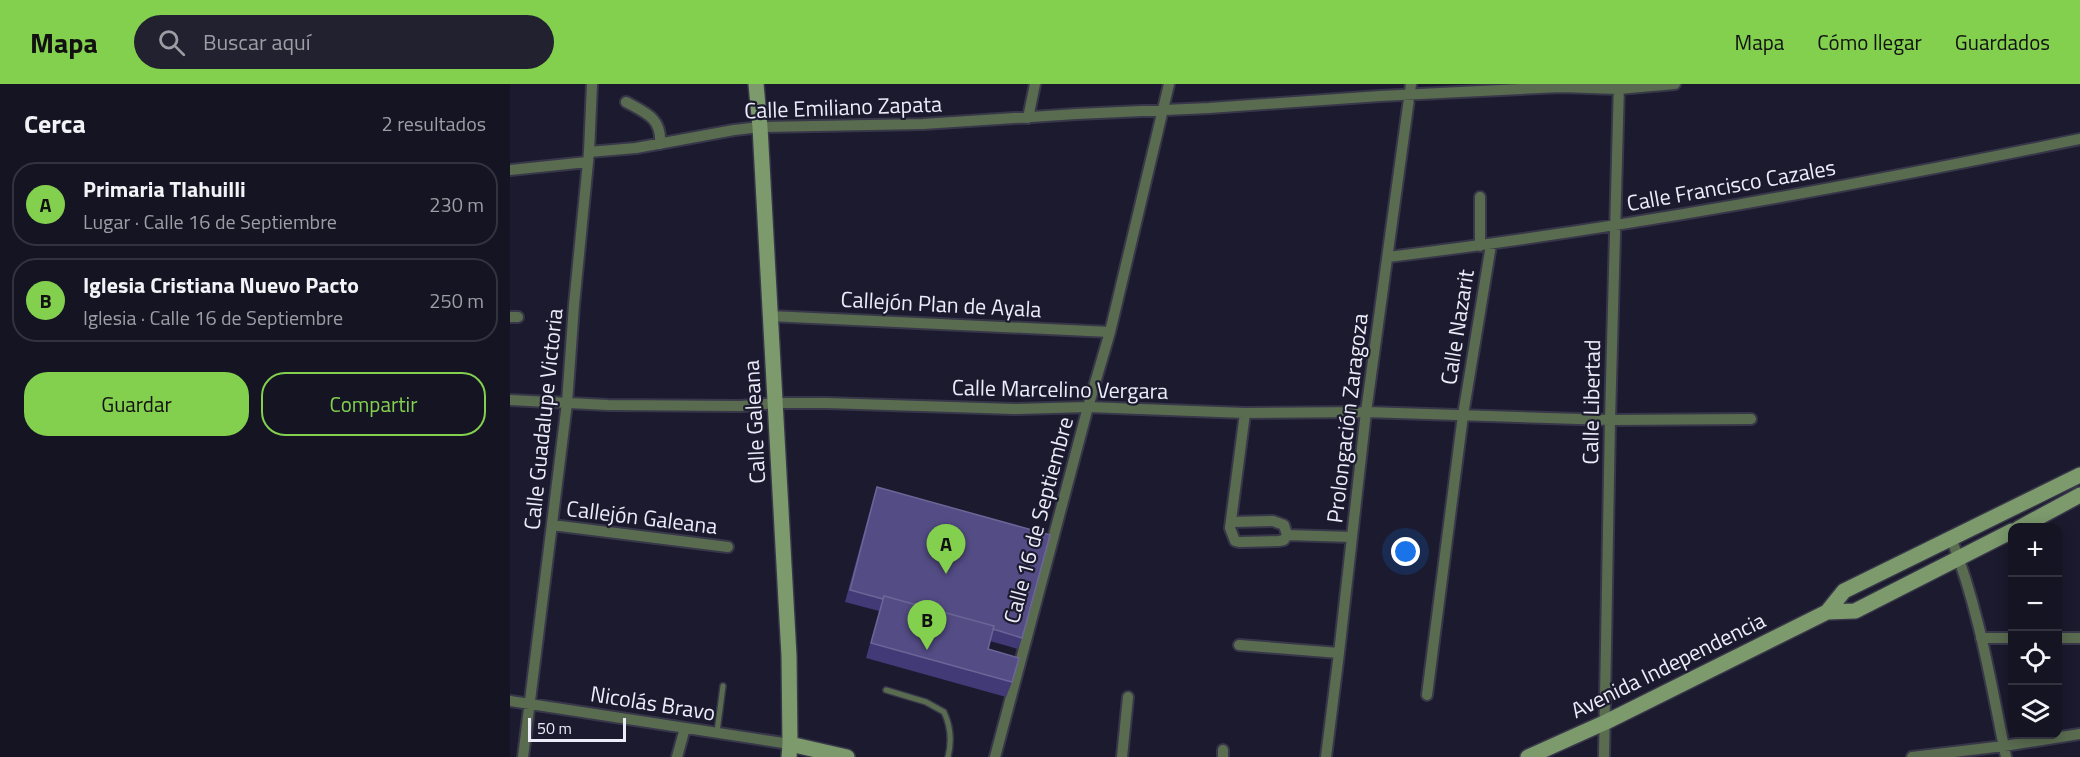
<!DOCTYPE html>
<html lang="es">
<head>
<meta charset="utf-8">
<style>
  body { margin:0; font-family:"Titillium Web",sans-serif; background:#21212f; color:#f1f3f6 }
  .controls { position:absolute; right:18px; bottom:18px; display:grid; overflow:hidden; border-radius:12px; box-shadow:0 3px 15px #0003 }
  .controls button { width:54px; height:54px; display:grid; place-items:center; padding:0; border:0; border-bottom:2px solid #333340; background:#141422; color:#f1f3f6; font:30px sans-serif }
  .scale { position:absolute; left:18px; bottom:15px; width:98px; box-sizing:border-box; padding-left:6px; border:3px solid #ebebf9; border-top:0; font-size:16px; line-height:21px; white-space:nowrap; color:#ebebf9; -webkit-text-stroke:4px #1b1a2e; paint-order:stroke }
  .you { position:absolute; left:896px; top:468px; width:21px; height:21px; margin:-15px; border:4px solid #fff; border-radius:50%; background:#1a73e8; box-shadow:0 0 0 9px #1a73e833 }
  .badge { display:grid; place-items:center; width:39px; height:39px; border-radius:50%; background:#83d04e; color:#111; font-size:20px; font-weight:700 }
  .pin { position:absolute; translate:-50% -50px; filter:drop-shadow(0 2px 3px #0008) }
  .pin::after { content:''; position:absolute; top:32px; width:21px; height:18px; background:inherit; clip-path:polygon(0 0,100% 0,50% 100%) }
  .list { margin:0; padding:0; list-style:none }
  h2 { display:flex; justify-content:space-between; align-items:center; height:78px; margin:0; padding:0 24px; font-size:26px }
  h2 small { font-size:20px; font-weight:400; color:#9d9ea5 }
  .list li { display:grid; grid-template-columns:39px 1fr auto; gap:18px; align-items:center; box-sizing:border-box; height:84px; margin:0 12px 12px; padding:0 12px; border:2px solid #333340; border-radius:24px }
  .list b { display:block; font-size:22px; white-space:nowrap }
  .list p { margin:0; font-size:20px; white-space:nowrap; color:#9d9ea5 }
  .list em { font-size:20px; font-style:normal; color:#9d9ea5 }
  .actions { display:flex; gap:12px; padding:18px 24px }
  .actions a { flex:1; padding:14px 0; border:2px solid #83d04e; border-radius:24px; text-align:center; font-size:21px; color:#83d04e }
  .actions .main { background:#83d04e; color:#111 }
  .icon { flex:none; width:33px; height:33px; fill:none; stroke:currentColor; stroke-width:2; stroke-linecap:round; stroke-linejoin:round }
  .map { position:relative; flex:none; width:1570px; height:673px; overflow:hidden }
  header { display:flex; align-items:center; gap:36px; box-sizing:border-box; height:84px; padding:0 30px; background:#83d04e; color:#111 }
  header strong { font-size:28px }
  nav { display:flex; gap:33px; margin-inline-start:auto; font-size:21px }
  .search { width:420px; height:54px; background:#21212f; display:flex; align-items:center; gap:15px; box-sizing:border-box; padding:0 21px; border-radius:33px; color:#9d9ea5; font-size:22px }
  main { display:flex }
  aside { flex:1; background:#141422 }
  .map>svg:first-child { display:block }
  .lines { fill:none; stroke-linecap:round; stroke-linejoin:round }
  .service-casing { stroke:#38374a; stroke-width:8 }
  .minor-casing { stroke:#38374a; stroke-width:14 }
  .secondary-casing { stroke:#38374a; stroke-width:18 }
  .service { stroke:#5a6c50; stroke-width:5 }
  .minor { stroke:#5a6c50; stroke-width:10 }
  .secondary { stroke:#7c9a6c; stroke-width:15 }
  .wall { fill:#423977 }
  .building { fill:#544c85; stroke:#6c6597; stroke-width:1.5 }
  .labels { text-anchor:middle; stroke-width:4.5; stroke-linejoin:round; paint-order:stroke }
  .street-label { font-size:22px; fill:#ebebf9; stroke:#1b1a2e }
</style>
</head>
<body>
<header>
<strong>Mapa</strong>
<div class="search"><svg class="icon" aria-label="search" viewBox="0 0 24 24"><circle cx="10" cy="10" r="6"/><path d="M15 15l6 6"/></svg>Buscar aquí</div>
<nav><a>Mapa</a><a>Cómo llegar</a><a>Guardados</a></nav>
</header>
<main>
<aside>
<h2>Cerca<small>2 resultados</small></h2>
<ul class="list">
<li><span class="badge">A</span><div><b>Primaria Tlahuilli</b><p>Lugar · Calle 16 de Septiembre</p></div><em>230 m</em></li>
<li><span class="badge">B</span><div><b>Iglesia Cristiana Nuevo Pacto</b><p>Iglesia · Calle 16 de Septiembre</p></div><em>250 m</em></li>
</ul>
<div class="actions"><a class="main">Guardar</a><a>Compartir</a></div>
</aside>
<div class="map">
<svg width="1570" height="673" viewBox="0 0 1570 673">
  <rect width="100%" height="100%" fill="#1b1a2e"/>
  <g class="lines">
    <g class="service-casing">
      <path id="service" d="M376,606L416,618L434,628C441,643 442,657 438,673
        M207,648L213,602"/>
    </g>
    <g class="minor-casing">
      <path id="minor" d="M116,18C136,29 152,34 150,60
        M518,34L525,0
        M79,68L126,64L224,46L250,43L413,40L566,30L699,24L870,12L1051,3L1108,5L1165,0
        M0,86L77,78
        M970,113V162
        M878,173C1110,145 1341,102 1570,55
        M260,232L600,248
        M0,233H8
        M0,316L98,321L231,322L266,319H316L504,325L578,323L735,329L856,328L1100,336L1241,335
        M722,438L763,437L774,441L777,451L774,456L769,457L729,458L725,457L720,444L735,329
        M42,441L218,463
        M777,451L841,453
        M1441,454C1469,524 1481,600 1496,673
        M1471,554H1502
        M1548,554H1570
        M729,561L829,569
        M917,611L953,331L981,161
        M0,617L280,660
        M13,673L57,319L64,221L79,68L82,0
        M167,673L175,644
        M485,673L578,323L600,248L659,0
        M612,673L618,613
        M713,673V666
        M816,673L829,569L856,328L901,0
        M1094,673L1100,336L1109,0
        M1402,673L1494,662L1570,650"/>
    </g>
    <g class="secondary-casing">
      <path id="secondary" d="M246,0L250,43L279,572L280,660L279,673
        M1509,444L1570,411
        M1317,528L1334,507L1570,391
        M280,660L337,673
        M1018,673L1096,638L1317,528L1345,527L1502,447"/>
    </g>
    <use href="#service" class="service"/>
    <use href="#minor" class="minor"/>
    <use href="#secondary" class="secondary"/>
  </g>
  <path class="wall" d="M367,403L512,554L508,565L480,557L478,565L502,598L496,613L356,574L369,527L335,518L363,415Z"/>
  <path class="building" d="M367,403L540,451L512,554L483,545L484,542L374,512L373,515L340,506Z
    M374,512L484,542L478,565L509,574L502,598L361,559Z"/>
  <g class="labels">
    <g class="street-label">
      <text transform="translate(333 23) rotate(-2)" y="8">Calle Emiliano Zapata</text>
      <text transform="translate(1221 101) rotate(-10)" y="8">Calle Francisco Cazales</text>
      <text transform="translate(431 220) rotate(3)" y="8">Callejón Plan de Ayala</text>
      <text transform="translate(947 243) rotate(-81)" y="8">Calle Nazarit</text>
      <text transform="translate(550 305) rotate(1)" y="8">Calle Marcelino Vergara</text>
      <text transform="translate(1081 318) rotate(-89)" y="8">Calle Libertad</text>
      <text transform="translate(837 334) rotate(-83)" y="8">Prolongación Zaragoza</text>
      <text transform="translate(33 335) rotate(-84)" y="8">Calle Guadalupe Victoria</text>
      <text transform="translate(244 338) rotate(-93)" y="8">Calle Galeana</text>
      <text transform="translate(132 433) rotate(7)" y="8">Callejón Galeana</text>
      <text transform="translate(528 436) rotate(-75)" y="8">Calle 16 de Septiembre</text>
      <text transform="translate(1158 581) rotate(-26)" y="8">Avenida Independencia</text>
      <text transform="translate(143 619) rotate(9)" y="8">Nicolás Bravo</text>
    </g>
  </g>
</svg>
<div class="controls">
<button>+</button>
<button>−</button>
<button><svg class="icon" aria-label="locate" viewBox="0 0 24 24"><circle cx="12" cy="12" r="6"/><path d="M12 2v4M12 18v4M2 12h4M18 12h4"/></svg></button>
<button><svg class="icon" aria-label="layers" viewBox="0 0 24 24"><path d="M12 4l9 5-9 5-9-5zM3 14l9 5 9-5"/></svg></button>
</div>
<div class="scale">50 m</div>
<div class="you"></div>
<div class="pin badge" style="left:436px;top:490px">A</div>
<div class="pin badge" style="left:417px;top:566px">B</div>
</div>
</main>
</body>
</html>
